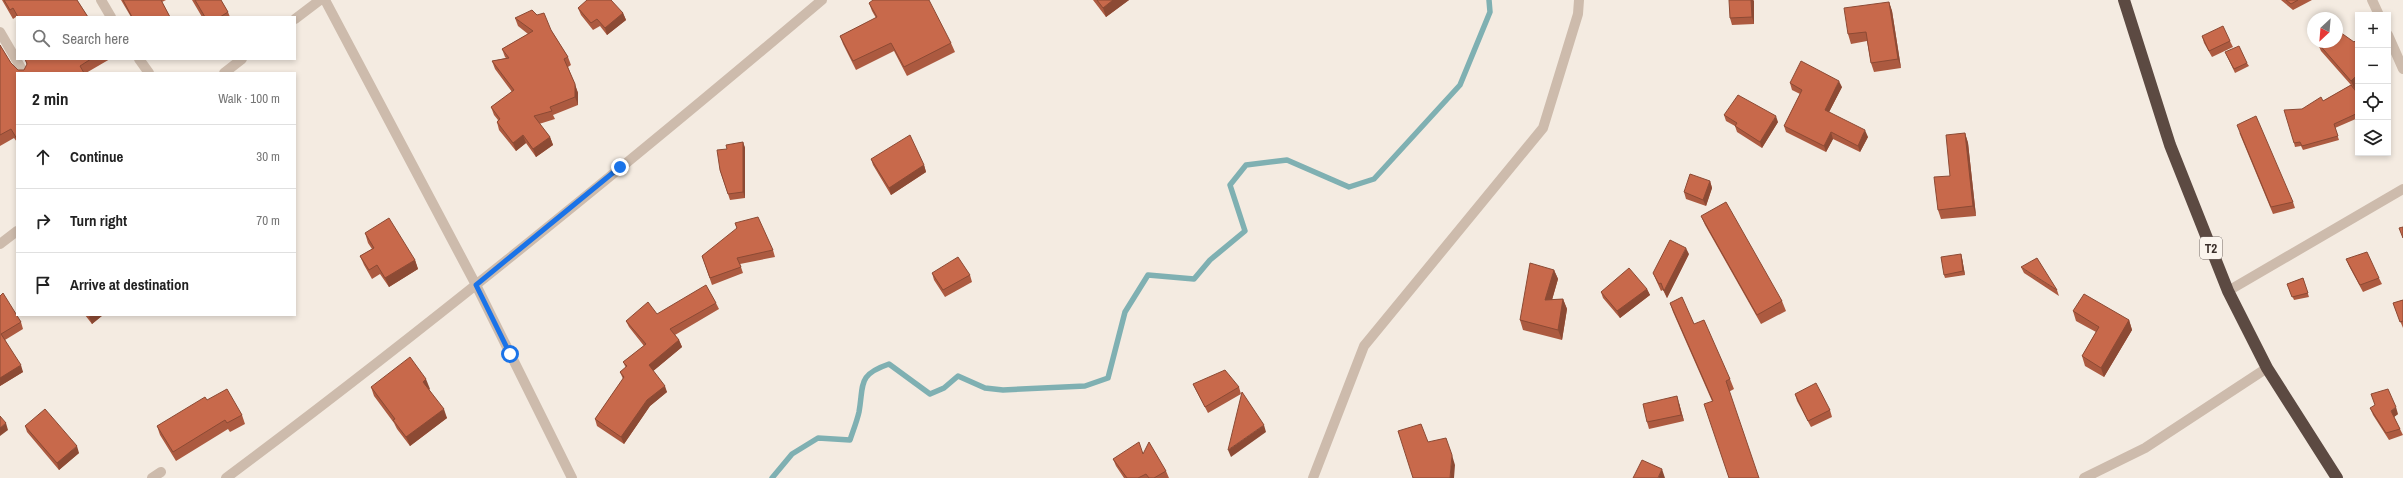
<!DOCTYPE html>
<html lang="en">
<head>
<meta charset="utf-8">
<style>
  body { margin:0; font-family:"Archivo Narrow",sans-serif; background:#f6f6f6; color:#222 }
  .controls { position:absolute; right:12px; top:12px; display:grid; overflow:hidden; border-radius:0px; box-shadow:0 2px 6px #0003 }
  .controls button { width:36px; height:36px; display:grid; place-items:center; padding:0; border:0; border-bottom:1px solid #e0e0e0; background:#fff; color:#222; font:20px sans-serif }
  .compass { position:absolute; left:2307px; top:12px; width:36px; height:36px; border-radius:50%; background:#fff; box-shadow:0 2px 6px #0003; rotate:206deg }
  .stop { position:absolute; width:12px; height:12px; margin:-9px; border:3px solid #1a73e8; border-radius:50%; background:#fff }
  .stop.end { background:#1a73e8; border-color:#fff; box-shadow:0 1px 4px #0008 }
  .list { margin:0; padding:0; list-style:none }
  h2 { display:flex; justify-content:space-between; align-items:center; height:52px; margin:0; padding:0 16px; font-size:17px }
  h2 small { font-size:13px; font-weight:400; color:#767676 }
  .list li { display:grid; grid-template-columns:26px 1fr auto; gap:12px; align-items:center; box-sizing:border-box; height:64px; padding:0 16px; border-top:1px solid #e0e0e0 }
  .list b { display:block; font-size:15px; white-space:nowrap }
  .list em { font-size:13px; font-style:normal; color:#767676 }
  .icon { flex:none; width:22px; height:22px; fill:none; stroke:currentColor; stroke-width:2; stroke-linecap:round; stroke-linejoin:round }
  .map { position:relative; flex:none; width:2403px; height:478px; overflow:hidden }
  .search { position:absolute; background:#fff; box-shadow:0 2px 6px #0003; left:16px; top:16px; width:280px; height:44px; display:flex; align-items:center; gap:10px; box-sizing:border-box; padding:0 14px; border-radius:0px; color:#767676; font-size:15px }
  .panel { position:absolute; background:#fff; box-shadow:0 2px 6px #0003; left:16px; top:72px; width:280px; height:244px; border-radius:0px }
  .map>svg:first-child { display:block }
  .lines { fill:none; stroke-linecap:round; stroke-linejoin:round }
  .stream { stroke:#7fb0b2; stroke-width:5.5 }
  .minor { stroke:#cdbbac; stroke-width:10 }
  .highway { stroke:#5c4a42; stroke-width:12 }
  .wall { fill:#ac5a40 }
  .shaded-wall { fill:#8c4a34 }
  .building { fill:#c8694b; stroke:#8c4a34 }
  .route { stroke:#1a73e8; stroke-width:5 }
  .labels { text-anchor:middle; stroke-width:3; stroke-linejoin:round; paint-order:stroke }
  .shield { fill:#fbf5ee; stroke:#756b66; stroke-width:1 }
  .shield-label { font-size:13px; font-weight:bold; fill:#3b302b }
</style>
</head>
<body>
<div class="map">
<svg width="2403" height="478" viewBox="0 0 2403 478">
  <rect width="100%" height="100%" fill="#f4ebe1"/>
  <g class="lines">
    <path class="stream" d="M772,478L792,454L818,438L850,440C853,431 857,421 859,412C864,384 857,375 889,364L930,394L944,388L958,376L985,388L1003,390L1085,386L1108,378L1125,312L1148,275L1194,279L1210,260L1245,231L1230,185L1246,165L1287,160L1349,187L1374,179L1460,85L1490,12L1489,0"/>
    <path class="minor" d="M101,0L111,17
      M325,0L476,285L572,478
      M2372,0L2379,15
      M295,19L320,0
      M0,32L24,73
      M2388,35L2403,69
      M139,59L149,73
      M224,73L242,59
      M0,244L17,231
      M2228,291L2403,189
      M152,478L161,472
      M226,478C430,326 628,164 822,0
      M1313,478L1364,346L1543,128L1578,14L1579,0
      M2084,478L2145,448L2267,368"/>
    <path class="highway" d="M2124,0L2170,145L2228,291L2267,368L2337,478"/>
  </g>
  <path class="wall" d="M2,0H77L88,17H17V19L16,17L13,19Z
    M121,0H166L162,2L170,17H131Z
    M192,0H221L228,12L230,17H202Z
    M1093,0H1129L1106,17Z
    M1751,0H1753L1754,1V24L1732,25L1730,18Z
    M2281,0H2312L2293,10Z
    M1889,2L1892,11L1901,68L1874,72L1871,63L1867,41L1851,44L1848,34Z
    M869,3L951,43L955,52L907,76L894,51L856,70L843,44L840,36L876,18L872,11Z
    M578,8L623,13L626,20L607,35L600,26L593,30L581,15Z
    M515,18L551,30L568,57L571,65L568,67L578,93V105L553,115L555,119L539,124L550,137L553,145L536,157L526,143L516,151L499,130L497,122L498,120L494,115L491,107L512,92L495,69L492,61L506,58L505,57L502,49L528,34L518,26Z
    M2202,36L2230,41L2233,47L2212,57L2204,43Z
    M2358,38V87L2355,90L2358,94V118L2335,128L2339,140L2303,150L2301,146L2295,147L2294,143L2302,109L2323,101L2351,85L2321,51L2317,42H2354Z
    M0,45L11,63L18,70H24L27,65L25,59H110L86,73H17V142L14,138L0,146Z
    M2225,52L2247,63L2249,66L2235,73Z
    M1790,83L1842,87L1829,112L1868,137L1860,152L1833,139L1826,152L1786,132L1784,126L1800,94L1792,90Z
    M1724,115L1778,122L1762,148L1737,132L1735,126L1726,121Z
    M2239,132L2293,202L2295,208L2273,214Z
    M1965,133L1968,143L1976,216L1941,219L1938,210Z
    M743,142L745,148V198L730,200L720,170L727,149Z
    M871,159L924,165L926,172L891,195L873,165Z
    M1710,181L1712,188L1706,206L1686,199L1684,192Z
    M1701,216L1782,301L1786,311L1761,324L1705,225Z
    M735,223L773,250L775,257L740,264L743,273L712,285L702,256L737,229Z
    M365,233L415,260L418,269L389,287L380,274L372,279L364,265L360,256L372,249L368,243Z
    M1689,254L1667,298L1663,290L1661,291L1656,280L1653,273Z
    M1961,254L1962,258L1965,275L1945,278L1944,275Z
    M2346,259L2379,278L2382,284L2363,292L2349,266Z
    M2021,267L2057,290L2059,296L2024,273Z
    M1554,270L1558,279L1552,300L1563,299L1567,309L1562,340L1523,330L1520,320Z
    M932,273L970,275L972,282L945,297L934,280Z
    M2303,278L2309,297L2294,300L2287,284Z
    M1647,289L1650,295L1620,318L1603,298L1601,292Z
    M0,296L21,322L23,329L5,340L23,372L0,386Z
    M2403,300V328L2393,303Z
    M716,303L719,309L675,335L679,340L682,347L653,371L667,392L650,406L624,444L597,426L595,419L623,379L620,372L626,368L623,362L644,346L629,327L626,321Z
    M1670,303L1694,324L1730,379L1734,389L1712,401L1673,312Z
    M2073,311L2129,320L2132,330L2104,377L2085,366L2082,356L2096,332L2076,321Z
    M85,315H103L92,324Z
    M1193,384L1239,387L1241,394L1208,413L1196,390Z
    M371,387L430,389H429L447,418L410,446L397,429L394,423L374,396Z
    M1795,394L1830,410L1832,417L1811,427L1797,401Z
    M207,400L242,415L245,424L230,432L228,429L176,461L160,435L157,426Z
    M1679,403L1684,421L1649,429L1647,422Z
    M2370,408L2398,414L2394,417L2403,435L2389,440L2373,415Z
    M25,426L79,453L59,470L27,432Z
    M1143,454L1166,471L1169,478H1124L1116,466L1113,459Z"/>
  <path class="shaded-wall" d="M1113,0H1129L1106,17L1103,8Z
    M1751,0H1753L1754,1V24L1752,17Z
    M1889,2L1892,11L1901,68L1898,59Z
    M623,13L626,20L607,35L605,28Z
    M2358,74V87L2355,90L2351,81Z
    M1839,81L1842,87L1827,116L1825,110Z
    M575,84L578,93V105L575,97Z
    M1776,116L1778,122L1762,148L1760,142Z
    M1865,130L1868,137L1860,152L1858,146Z
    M1831,132L1833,139L1826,152L1824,146Z
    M1965,133L1968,143L1976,216L1973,206Z
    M523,135L526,143L516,151L513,143Z
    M550,137L553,145L536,157L533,149Z
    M743,142L745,148V198L743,192Z
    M924,165L926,172L891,195L889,188Z
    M1710,181L1712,188L1706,206L1703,200Z
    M1686,248L1689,254L1667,298L1664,291Z
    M1961,254L1962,258L1965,275L1963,271Z
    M415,260L418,269L389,287L385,278Z
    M1554,270L1558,279L1549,310L1545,300Z
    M1647,289L1650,295L1620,318L1617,311Z
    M1563,299L1567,309L1562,340L1558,330Z
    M92,315H103L92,324L89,317Z
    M2129,320L2132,330L2104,377L2101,368Z
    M679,340L682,347L652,372L649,365Z
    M21,365L23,372L0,386V378Z
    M426,379L430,389L427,391L423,382Z
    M665,386L667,392L650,406L624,444L621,437L647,400Z
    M1677,396L1679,403L1684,421L1681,415Z
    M2396,407L2398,414L2394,417L2391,411Z
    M444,409L447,418L410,446L406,437Z
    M6,423L8,430L0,436V428Z
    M1264,425L1266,432L1231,457L1228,450Z
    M77,446L79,453L59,470L57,463Z
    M1452,455L1455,465L1454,478H1450Z
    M1662,469L1665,478H1658Z"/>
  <path class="building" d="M4,0H77L88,17H18L13,8L10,10Z
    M123,0H161L170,17H132Z
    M195,0H221L228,12L220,17H205Z
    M587,0H611L623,13L605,28L597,19L591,23L578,8Z
    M873,0H929L951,43L904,67L891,43L853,61L840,36L877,17L869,3Z
    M1097,0H1113L1103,8Z
    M1729,0H1751L1752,17L1730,18Z
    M2286,0H2298L2291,4Z
    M1889,2L1898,59L1871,63L1866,32L1848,34L1844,8Z
    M532,10L537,15L544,13L551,30L568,57L564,59L575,84V97L550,107L552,111L534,116L550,137L533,149L523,135L513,143L497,122L500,119L491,107L514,90L492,61L509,58L502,49L533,31L515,18Z
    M2223,26L2230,41L2209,51L2202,36Z
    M2337,30L2354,42L2358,38V74L2351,81L2317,42H2337Z
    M0,45L11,63L18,70H24L27,64L25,59H91L80,66L84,73H17V139L11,129L0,135Z
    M2239,46L2247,63L2234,69L2225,52Z
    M1801,61L1839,81L1825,110L1865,130L1858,146L1831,132L1824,146L1784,126L1802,90L1790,83Z
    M2351,85L2358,94V113L2334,124L2338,136L2302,146L2300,142L2294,143L2284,110L2302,109L2321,97L2323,101Z
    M1738,95L1776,116L1760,142L1735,126L1737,123L1724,115Z
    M2256,116L2293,202L2271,207L2237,125Z
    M1965,133L1973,206L1938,210L1934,177L1950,176L1946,135Z
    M910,135L924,165L889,188L871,159Z
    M743,142V192L728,194L720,170L717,150L727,149L726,145Z
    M1690,174L1710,181L1703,200L1684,192Z
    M1726,202L1782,301L1757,315L1701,216Z
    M758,217L773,250L737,258L741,267L710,278L702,256L737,228L735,223Z
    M389,218L415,260L385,278L377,265L369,270L360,256L374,248L365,233Z
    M2403,227V238L2399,228Z
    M1670,240L1686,248L1664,291L1661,283L1659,284L1653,273Z
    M2367,252L2379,278L2360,285L2346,259Z
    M1961,254L1963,271L1944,275L1941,257Z
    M958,257L970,275L943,290L932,273Z
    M2037,258L2057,290L2021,267Z
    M1530,263L1554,270L1545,300L1563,299L1558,330L1520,320Z
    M1629,268L1647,289L1617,311L1601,292Z
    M2303,278L2308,293L2292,297L2287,284Z
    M706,285L716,303L670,329L679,340L649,365L665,386L647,400L621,437L595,419L624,377L620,372L627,366L623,362L646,344L626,321L648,302L657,314Z
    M3,293L21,322L1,334L21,365L0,378V296Z
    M2084,294L2129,320L2101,368L2082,356L2099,327L2073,311Z
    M1682,297L1694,324L1704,320L1730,379L1726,381L1759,478H1729L1704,404L1713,401L1670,303Z
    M2403,300V321L2400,322L2393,303Z
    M410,357L426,379L423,382L444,409L406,437L393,420L395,419L371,387Z
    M1225,370L1239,387L1205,407L1193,384Z
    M1816,383L1830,410L1808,421L1795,394Z
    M227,389L242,415L227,423L225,420L173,452L157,426L205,397L207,400Z
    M2388,389L2396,407L2391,411L2400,429L2386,433L2370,408L2375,405L2371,394Z
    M1242,392L1264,425L1228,450Z
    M1677,396L1681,415L1647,422L1643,404Z
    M45,409L77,446L57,463L25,426Z
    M0,416L6,423L0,428Z
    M1421,424L1428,442L1446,438L1452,455L1450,478H1413L1398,431Z
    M1139,442L1143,454L1149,442L1166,471L1154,478H1149L1146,474L1138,478H1127L1113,459Z
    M1642,460L1662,469L1658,478H1633Z"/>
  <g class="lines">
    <path class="route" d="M510,354L476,285L620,167"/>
  </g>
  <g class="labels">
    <rect class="shield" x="2200" y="237" width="22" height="22" rx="3"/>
    <g class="shield-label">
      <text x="2211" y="253">T2</text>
    </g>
  </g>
</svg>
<div class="controls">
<button>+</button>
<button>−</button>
<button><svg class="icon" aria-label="locate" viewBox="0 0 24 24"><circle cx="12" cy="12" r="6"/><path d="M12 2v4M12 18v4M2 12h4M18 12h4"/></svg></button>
<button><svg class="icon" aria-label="layers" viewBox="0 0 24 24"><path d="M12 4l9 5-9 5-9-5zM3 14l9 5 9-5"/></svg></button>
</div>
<svg class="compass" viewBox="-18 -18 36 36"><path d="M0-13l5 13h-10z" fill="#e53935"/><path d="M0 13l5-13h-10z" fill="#767676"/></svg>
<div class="stop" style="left:510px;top:354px"></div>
<div class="stop end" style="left:620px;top:167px"></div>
<div class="search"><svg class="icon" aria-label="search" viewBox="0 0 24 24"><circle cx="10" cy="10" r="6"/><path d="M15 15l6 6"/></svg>Search here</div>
<section class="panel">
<h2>2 min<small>Walk · 100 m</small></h2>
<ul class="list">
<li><svg class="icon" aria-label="ahead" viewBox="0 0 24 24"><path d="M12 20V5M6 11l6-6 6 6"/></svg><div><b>Continue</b></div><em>30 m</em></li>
<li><svg class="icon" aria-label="right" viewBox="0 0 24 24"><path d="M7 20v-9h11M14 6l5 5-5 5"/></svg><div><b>Turn right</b></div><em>70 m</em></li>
<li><svg class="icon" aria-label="arrive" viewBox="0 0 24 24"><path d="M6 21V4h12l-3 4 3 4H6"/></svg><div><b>Arrive at destination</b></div></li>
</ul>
</section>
</div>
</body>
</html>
